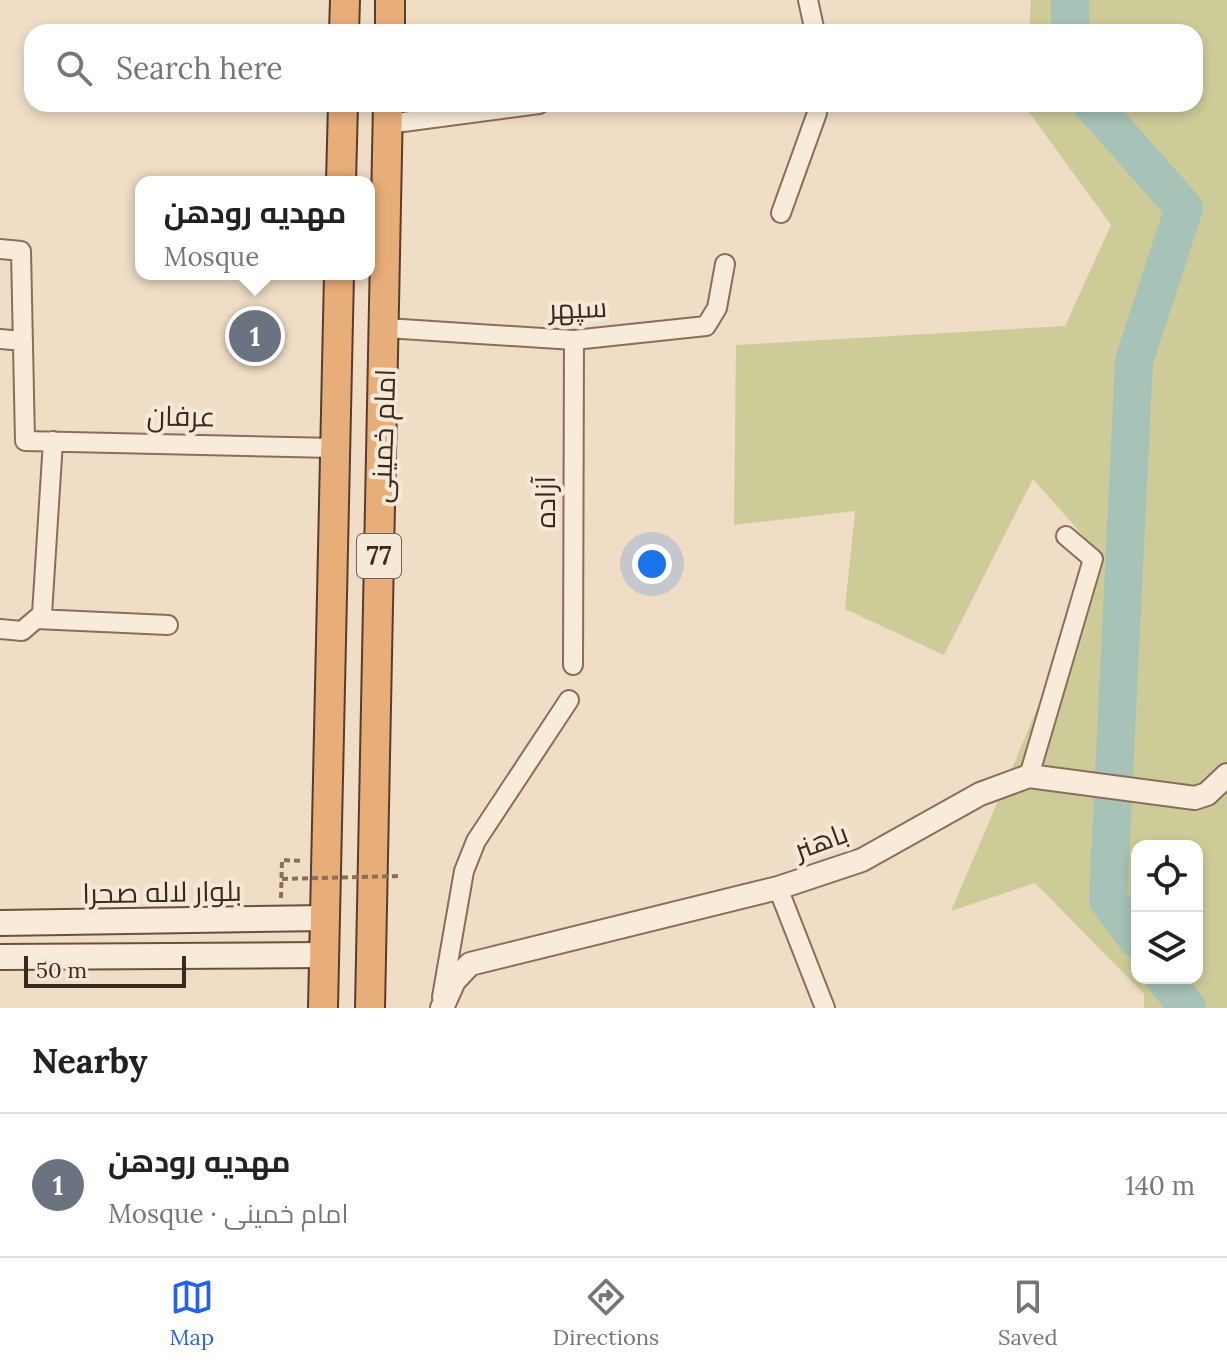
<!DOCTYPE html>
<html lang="en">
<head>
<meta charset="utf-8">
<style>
  body { margin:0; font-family:Lora,Cairo,serif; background:#f6f6f6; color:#222 }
  .controls { position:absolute; right:24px; bottom:24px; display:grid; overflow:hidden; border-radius:16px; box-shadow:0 4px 12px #0003 }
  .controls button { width:72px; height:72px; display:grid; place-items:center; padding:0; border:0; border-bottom:2px solid #e0e0e0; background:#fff; color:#222; font:40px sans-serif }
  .scale { position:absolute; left:24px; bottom:20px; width:162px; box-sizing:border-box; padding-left:8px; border:4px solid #3a291f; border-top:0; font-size:22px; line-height:28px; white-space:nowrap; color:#3a291f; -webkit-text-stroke:6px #f6e8d6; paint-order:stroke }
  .you { position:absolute; left:652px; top:564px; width:28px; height:28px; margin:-20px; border:6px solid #fff; border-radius:50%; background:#1a73e8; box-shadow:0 0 0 12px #1a73e833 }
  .badge { display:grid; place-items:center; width:52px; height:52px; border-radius:50%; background:#2563eb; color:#fff; font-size:26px; font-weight:700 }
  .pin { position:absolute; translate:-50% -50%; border:4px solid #fff; box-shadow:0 2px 8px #0006 }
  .popup { position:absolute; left:135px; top:176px; width:240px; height:104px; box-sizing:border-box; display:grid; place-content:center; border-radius:16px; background:#fff; filter:drop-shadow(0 2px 6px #0005); font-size:26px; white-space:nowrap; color:#767676 }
  .popup b { font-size:30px; color:#222 }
  .popup::after { content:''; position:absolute; left:50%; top:100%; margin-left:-16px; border:16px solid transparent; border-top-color:#fff }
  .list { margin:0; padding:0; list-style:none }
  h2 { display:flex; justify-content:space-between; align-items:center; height:104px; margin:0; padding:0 32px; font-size:34px }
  h2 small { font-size:26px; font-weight:400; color:#767676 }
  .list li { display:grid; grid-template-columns:52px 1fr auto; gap:24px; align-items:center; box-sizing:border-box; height:144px; padding:0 32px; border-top:2px solid #e0e0e0 }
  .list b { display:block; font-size:30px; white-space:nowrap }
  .list p { margin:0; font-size:26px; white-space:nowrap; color:#767676 }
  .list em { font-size:26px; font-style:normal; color:#767676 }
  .icon { flex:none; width:44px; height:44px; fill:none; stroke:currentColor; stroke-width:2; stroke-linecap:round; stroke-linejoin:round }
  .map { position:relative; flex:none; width:1227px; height:1008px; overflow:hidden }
  .search { position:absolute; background:#fff; box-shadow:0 4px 12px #0003; left:24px; right:24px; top:24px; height:88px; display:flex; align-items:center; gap:20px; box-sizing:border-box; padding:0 28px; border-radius:24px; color:#767676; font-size:30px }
  .sheet { height:248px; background:#fff }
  nav { display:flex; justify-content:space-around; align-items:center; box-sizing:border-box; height:112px; border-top:2px solid #e0e0e0; background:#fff; font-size:22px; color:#767676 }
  nav a { display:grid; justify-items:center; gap:4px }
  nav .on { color:#2563eb }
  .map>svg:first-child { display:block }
  .green { fill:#cdcc99; fill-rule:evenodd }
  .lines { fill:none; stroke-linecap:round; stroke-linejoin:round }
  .river { stroke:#a7c2b7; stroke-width:38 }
  .building { fill:#cd927c }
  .minor-casing { stroke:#8a6e5b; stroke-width:22 }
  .tertiary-casing { stroke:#8a6e5b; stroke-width:26 }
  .secondary-casing { stroke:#6c4f3e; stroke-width:28 }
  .trunk-casing { stroke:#583d2f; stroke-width:32 }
  .path { stroke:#8a6e5b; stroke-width:4; stroke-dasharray:6 4; stroke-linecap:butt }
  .minor { stroke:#f9ebd9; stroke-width:18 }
  .tertiary { stroke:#f9ebd9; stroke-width:22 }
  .secondary { stroke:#f9ebd9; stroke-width:24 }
  .trunk { stroke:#e8ae7a; stroke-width:28 }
  .path-bridge { stroke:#8a6e5b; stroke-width:4; stroke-dasharray:6 4; stroke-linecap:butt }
  .labels { text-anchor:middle; stroke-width:8; stroke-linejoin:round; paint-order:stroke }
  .shield { fill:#f6e8d6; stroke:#726256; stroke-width:2 }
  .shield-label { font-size:26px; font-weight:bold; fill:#3a291f }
  .street-label { font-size:28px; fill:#3a291f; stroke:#f6e8d6 }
</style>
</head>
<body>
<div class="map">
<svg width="1227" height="1008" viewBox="0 0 1227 1008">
  <rect width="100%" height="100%" fill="#efddc6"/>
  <path class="green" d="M1031,0H1227V1008H1144V994L1035,883L951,911L1102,557L1033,479L944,655L845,609L855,511L734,525L736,345L1065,326L1111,225L1023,104H1195V32H1029ZM1137,846H1197V978H1137Z"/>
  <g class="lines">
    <path class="river" d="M1070,32V0
      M1092,104L1184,208L1134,361L1108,900L1137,939
      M1165,978L1187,1008"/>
  </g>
  <path class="building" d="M242,313L269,314L267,358H240Z"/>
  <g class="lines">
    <g class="minor-casing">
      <path id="minor" d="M808,0L815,32
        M388,124L539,104
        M781,213L817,113L816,104
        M0,249L21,251L25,441L335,448
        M386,328L574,340L706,326L717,308L725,264
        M0,339L23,341
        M36,619L168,625
        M0,629L22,631L42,614L53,441
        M573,665L574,340
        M1029,776L1093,559L1066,536
        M778,888L825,1008
        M442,997L464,871L476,841L569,700"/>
    </g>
    <g class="tertiary-casing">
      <path id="tertiary" d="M442,1008L454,981L470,964L778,888L862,860L980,794L1029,776L1195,798L1207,794L1227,775"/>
    </g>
    <g class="secondary-casing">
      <path id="secondary" d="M0,923L325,918
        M0,957L324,955"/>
    </g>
    <g class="trunk-casing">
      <path id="trunk" d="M344,32L345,0
        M390,32V0
        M341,182L343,104
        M323,1008L339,274
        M370,1008L388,104"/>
    </g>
    <path class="path" d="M281,898L282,860L303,861"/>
    <use href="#minor" class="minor"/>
    <use href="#tertiary" class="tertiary"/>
    <use href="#secondary" class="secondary"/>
    <use href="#trunk" class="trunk"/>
    <path class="path-bridge" d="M282,879L398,876"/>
  </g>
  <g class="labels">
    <rect class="shield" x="357" y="534" width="44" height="44" rx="6"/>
    <g class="shield-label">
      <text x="379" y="565">77</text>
    </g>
    <g class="street-label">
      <text transform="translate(578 308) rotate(-2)" y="10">سپهر</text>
      <text transform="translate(181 416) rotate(1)" y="10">عرفان</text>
      <text transform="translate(383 436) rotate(-88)" y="10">امام خمینی</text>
      <text transform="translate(545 502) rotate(-90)" y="10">آزاده</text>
      <text transform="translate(821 841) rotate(-20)" y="10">باهنر</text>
      <text transform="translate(162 892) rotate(-1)" y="10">بلوار لاله صحرا</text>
    </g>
  </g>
</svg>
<div class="controls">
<button><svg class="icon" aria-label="locate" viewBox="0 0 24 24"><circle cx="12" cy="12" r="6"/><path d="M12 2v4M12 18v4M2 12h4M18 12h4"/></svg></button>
<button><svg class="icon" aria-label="layers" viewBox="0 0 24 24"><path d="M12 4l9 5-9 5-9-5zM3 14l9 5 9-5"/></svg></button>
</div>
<div class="scale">50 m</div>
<div class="you"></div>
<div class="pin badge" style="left:255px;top:336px;background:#6b7280">1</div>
<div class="popup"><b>مهدیه رودهن</b>Mosque</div>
<div class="search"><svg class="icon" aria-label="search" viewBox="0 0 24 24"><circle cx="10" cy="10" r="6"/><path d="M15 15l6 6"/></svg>Search here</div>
</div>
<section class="sheet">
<h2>Nearby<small></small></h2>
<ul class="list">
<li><span class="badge" style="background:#6b7280">1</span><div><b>مهدیه رودهن</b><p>Mosque · امام خمینی</p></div><em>140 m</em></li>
</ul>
</section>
<nav>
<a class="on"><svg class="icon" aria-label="map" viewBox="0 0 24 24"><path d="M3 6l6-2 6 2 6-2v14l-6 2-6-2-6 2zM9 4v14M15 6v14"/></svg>Map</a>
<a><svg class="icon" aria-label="directions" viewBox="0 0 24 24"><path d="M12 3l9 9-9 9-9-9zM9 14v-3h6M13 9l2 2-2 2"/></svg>Directions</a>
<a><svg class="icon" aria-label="saved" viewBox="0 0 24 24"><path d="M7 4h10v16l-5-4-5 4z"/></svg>Saved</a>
</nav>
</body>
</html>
